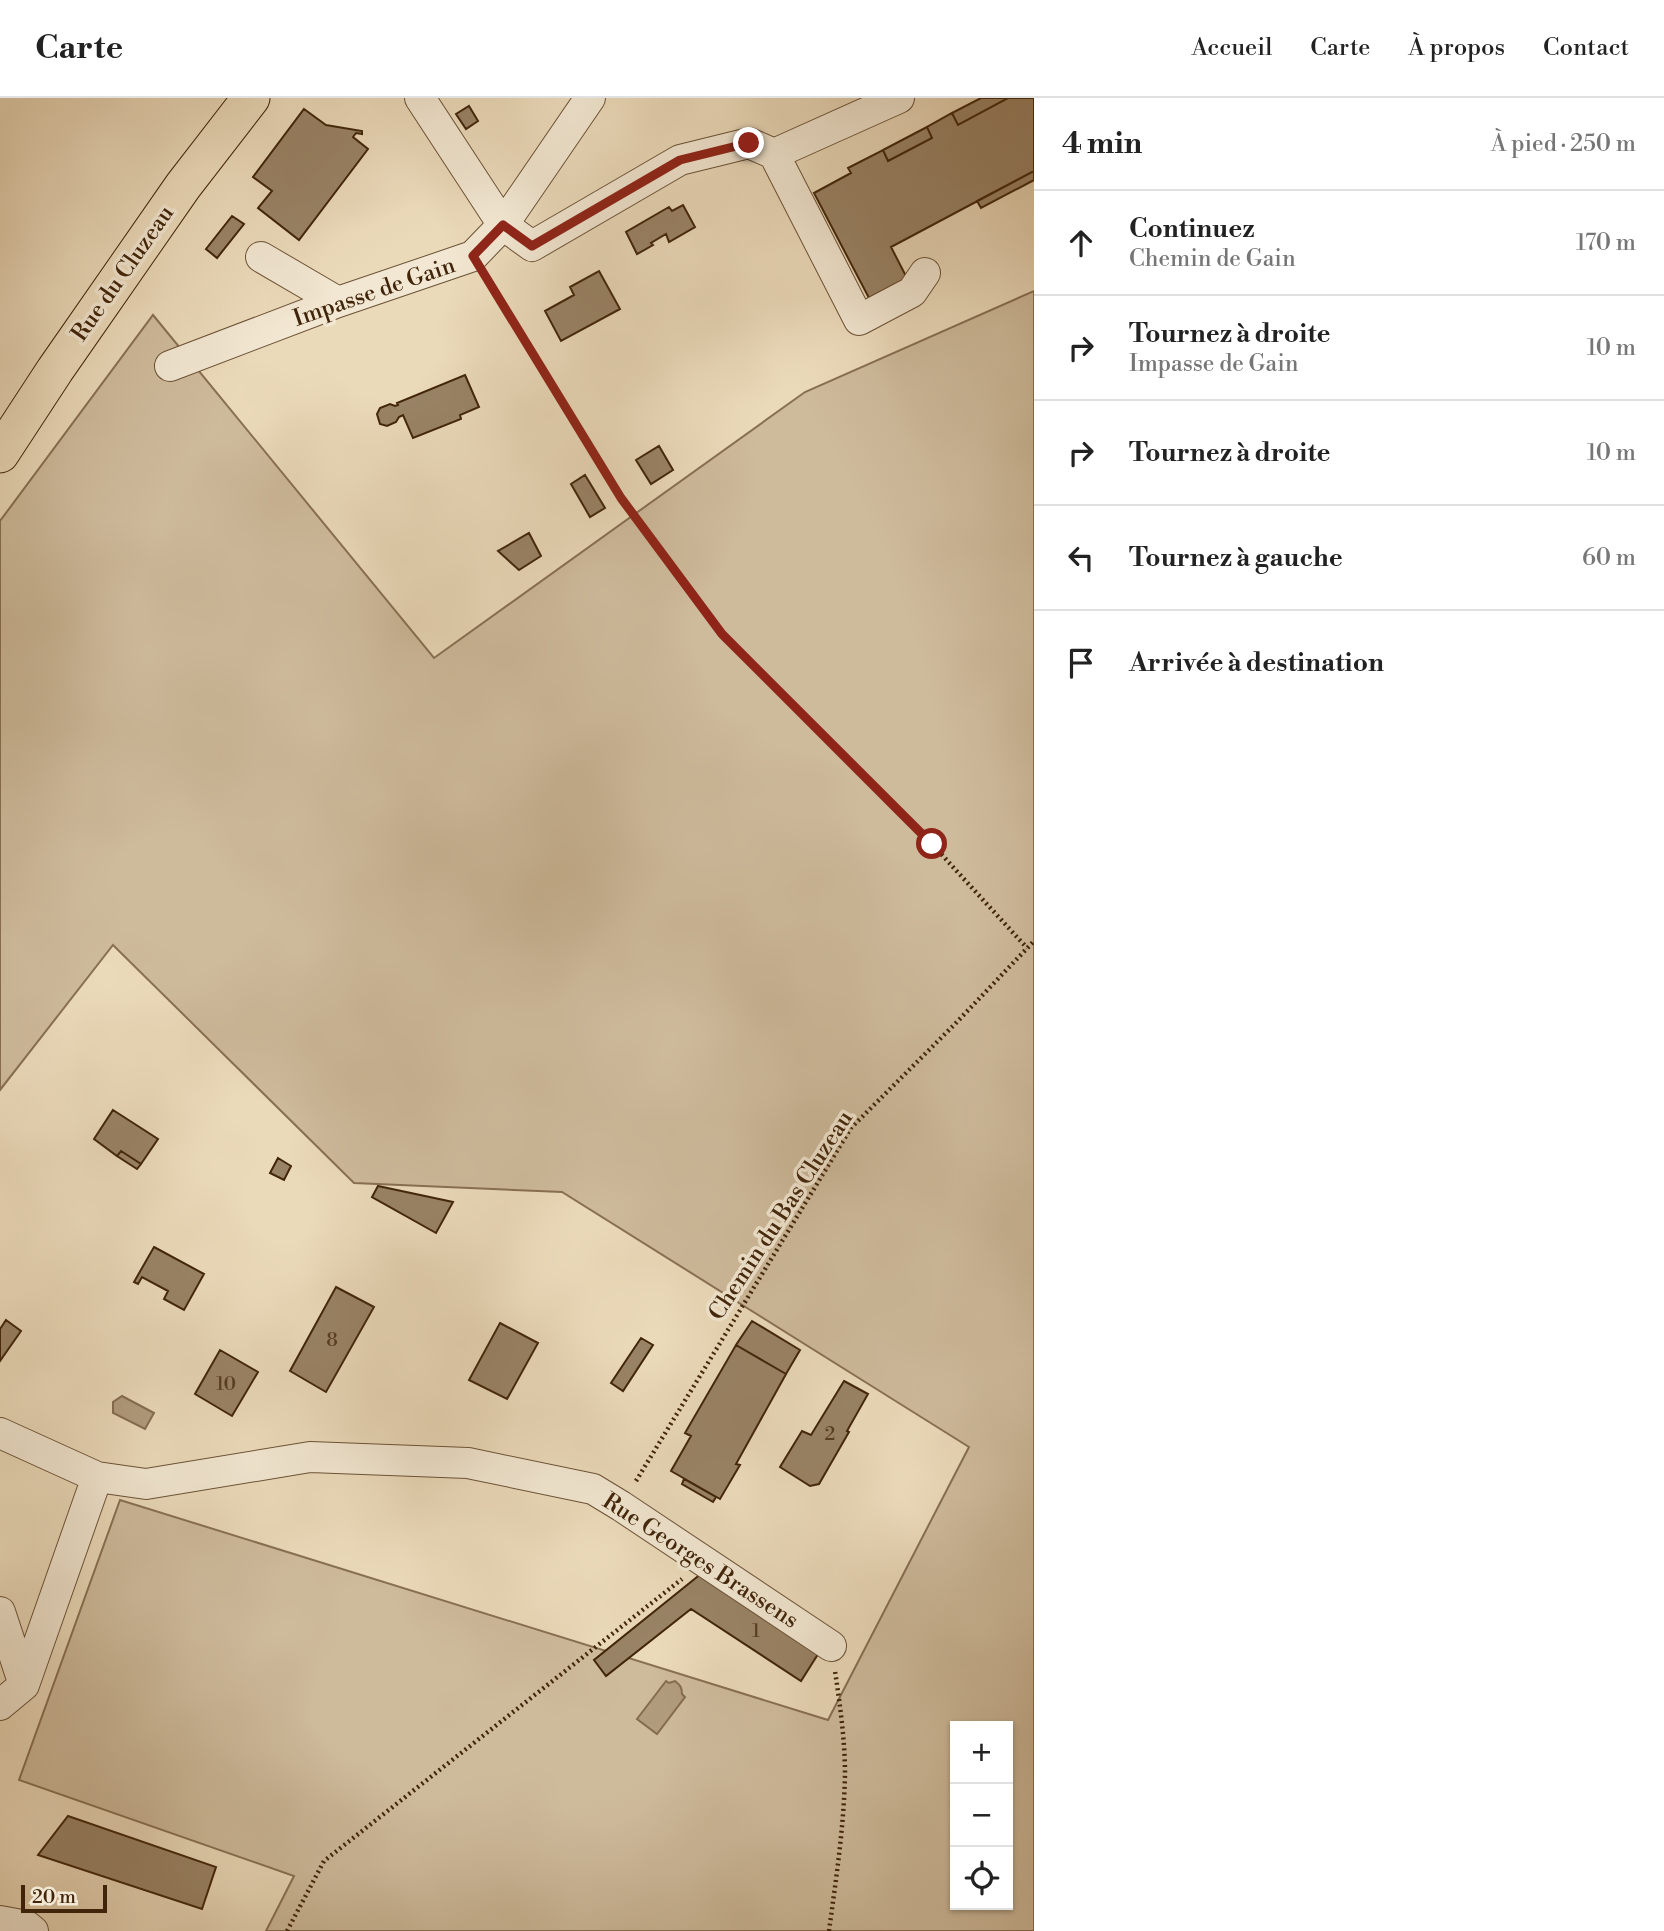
<!DOCTYPE html>
<html lang="fr">
<head>
<meta charset="utf-8">
<style>
  body { margin:0; font-family:"Libre Bodoni",serif; background:#f6f6f6; color:#222 }
  .controls { position:absolute; right:21px; bottom:21px; display:grid; overflow:hidden; border-radius:0px; box-shadow:0 2px 5px #0004 }
  .controls button { width:63px; height:63px; display:grid; place-items:center; padding:0; border:0; border-bottom:2px solid #e0e0e0; background:#fff; color:#222; font:35px sans-serif }
  .scale { position:absolute; left:21px; bottom:18px; width:86px; box-sizing:border-box; padding-left:7px; border:4px solid #41250a; border-top:0; font-size:19px; line-height:24px; white-space:nowrap; color:#41250a; -webkit-text-stroke:5px #f2e7d2; paint-order:stroke }
  .stop { position:absolute; width:21px; height:21px; margin:-16px; border:5px solid #8f2418; border-radius:50%; background:#fff }
  .stop.end { background:#8f2418; border-color:#fff; box-shadow:0 2px 7px #0008 }
  .list { margin:0; padding:0; list-style:none }
  h2 { display:flex; justify-content:space-between; align-items:center; height:91px; margin:0; padding:0 28px; font-size:30px }
  h2 small { font-size:23px; font-weight:400; color:#767676 }
  .list li { display:grid; grid-template-columns:46px 1fr auto; gap:21px; align-items:center; box-sizing:border-box; height:105px; padding:0 28px; border-top:2px solid #e0e0e0 }
  .list b { display:block; font-size:26px; white-space:nowrap }
  .list p { margin:0; font-size:23px; white-space:nowrap; color:#767676 }
  .list em { font-size:23px; font-style:normal; color:#767676 }
  .icon { flex:none; width:38px; height:38px; fill:none; stroke:currentColor; stroke-width:2; stroke-linecap:round; stroke-linejoin:round }
  .map { position:relative; flex:none; width:1034px; height:1833px; overflow:hidden }
  header { display:flex; align-items:center; gap:42px; box-sizing:border-box; height:98px; padding:0 35px; background:#fff; border-bottom:2px solid #e0e0e0 }
  header strong { font-size:33px }
  nav { display:flex; gap:38px; margin-inline-start:auto; font-size:24px }
  main { display:flex }
  aside { flex:1; background:#fff }
  .map>svg:first-child { display:block }
  .green { fill:#cebb9c; stroke:#887053; stroke-width:2; fill-rule:evenodd }
  .water { fill:#b19c7e; stroke:#846c50; stroke-width:2 }
  .building { fill:#998366; stroke:#41250a; stroke-width:2 }
  .lines { fill:none; stroke-linecap:round; stroke-linejoin:round }
  .minor-casing { stroke:#6c5236; stroke-width:32 }
  .major-casing { stroke:#41250a; stroke-width:39 }
  .path { stroke:#41250a; stroke-width:4.5; stroke-dasharray:2 3.5; stroke-linecap:butt }
  .minor { stroke:#f2e7d2; stroke-width:30 }
  .major { stroke:#ebdaba; stroke-width:37 }
  .route { stroke:#8f2418; stroke-width:9 }
  .labels { text-anchor:middle; stroke-width:7; stroke-linejoin:round; paint-order:stroke }
  .number-label { font-size:19px; fill:#573c21 }
  .street-label { font-size:23px; fill:#41250a; stroke:#f2e7d2 }
</style>
</head>
<body>
<header>
<strong>Carte</strong>
<nav><a>Accueil</a><a>Carte</a><a>À propos</a><a>Contact</a></nav>
</header>
<main>
<div class="map">
<svg width="1034" height="1833" viewBox="0 0 1034 1833">
  <rect width="100%" height="100%" fill="#ebdaba"/>
  <filter id="stains"><feTurbulence type="fractalNoise" baseFrequency=".00286" numOctaves="4"/><feColorMatrix values="0 0 0 0 .2 0 0 0 0 .09 0 0 0 0 .02 0 0 0 .5 -.17"/></filter>
  <radialGradient id="worn" r=".72"><stop offset=".6" stop-color="#630" stop-opacity="0"/><stop offset="1" stop-color="#630" stop-opacity=".3"/></radialGradient>
  <path class="green" d="M1034,193V1833H266L294,1778L19,1682L120,1402L828,1622L969,1349L562,1094L354,1085L113,847L0,992V423L153,217L434,560L805,294ZM955,1628H1008V1807H955Z"/>
  <path class="water" d="M122,1298L154,1315L145,1331L113,1315V1304Z
    M666,1583L669,1585L675,1583C680,1587 682,1589 682,1596L685,1599L657,1636L637,1621Z"/>
  <path class="building" d="M981,0H1008L958,27L952,15Z
    M1008,0H1034V73L891,149L907,180L869,200L814,95L851,75L848,70L883,52L888,63L932,40L927,29L952,15L958,27Z
    M469,8L478,23L466,31L456,16Z
    M304,11L326,27L362,33V36L356,35L353,39L368,51L299,142L258,110L272,93L253,79Z
    M927,29L932,40L888,63L883,52Z
    M1034,73V82L981,110L977,103Z
    M683,107L695,129L669,144L666,136L651,145L653,147L637,156L626,134L669,109L672,113Z
    M232,118L244,126L217,160L206,151Z
    M599,173L620,211L561,243L545,213L574,197L570,189Z
    M465,277L479,309L460,317L461,321L413,340L403,317L399,319L396,324L387,328L380,326L377,316L380,310L390,306L395,308L398,307L397,305Z
    M659,348L673,372L651,386L636,362Z
    M585,377L605,410L590,419L571,386Z
    M529,435L541,458L519,472L498,453Z
    M113,1012L158,1041L141,1066L121,1053L117,1058L94,1041Z
    M121,1053L141,1066L137,1071L117,1058Z
    M278,1060L291,1068L284,1082L270,1075Z
    M378,1088L453,1104L436,1135L372,1099Z
    M154,1149L204,1176L184,1212L164,1201L168,1193L142,1179L138,1186L134,1184Z
    M336,1189L374,1209L326,1294L290,1273Z
    M6,1222L21,1233L0,1263V1231Z
    M752,1223L800,1252L786,1276L736,1247Z
    M500,1225L538,1245L507,1301L469,1282Z
    M641,1240L653,1247L623,1293L611,1285Z
    M736,1247L786,1276L736,1366L740,1367L720,1401L671,1373L691,1338L685,1335Z
    M220,1252L258,1274L232,1318L195,1296Z
    M844,1283L868,1296L847,1333L849,1334L819,1386L810,1388L780,1369L802,1333L811,1337Z
    M684,1381L716,1399L713,1404L682,1386Z
    M702,1475L820,1553L801,1583L691,1511L606,1578L594,1562Z
    M68,1718L216,1769L202,1811L38,1757Z"/>
  <g class="lines">
    <g class="minor-casing">
      <path id="minor" d="M420,0L503,127L532,148L680,62L749,45L774,56L899,0
        M774,56L859,222L912,194L925,175
        M261,159L338,204
        M170,268L338,204L473,158L503,127L590,0
        M0,1335L97,1379L146,1386L310,1359L468,1365L593,1391L621,1408L831,1548
        M0,1514L24,1587
        M0,1607L24,1587L97,1379
        M0,1823L27,1828L33,1833"/>
    </g>
    <g class="major-casing">
      <path id="major" d="M0,356L55,272L183,88L251,0"/>
    </g>
    <path class="path" d="M487,181L621,399L722,536L932,746L1027,850
      M636,1383L851,1030L955,926L1034,843
      M287,1833L324,1763L682,1481
      M829,1833C836,1781 844,1729 845,1676C845,1642 840,1607 835,1573"/>
    <use href="#minor" class="minor"/>
    <use href="#major" class="major"/>
  </g>
  <g class="lines">
    <path class="route" d="M749,45L680,62L532,148L503,127L473,158L621,400L722,536L932,746"/>
  </g>
  <g class="labels">
    <g class="number-label">
      <text x="332" y="1248">8</text>
      <text x="226" y="1292">10</text>
      <text x="830" y="1342">2</text>
      <text x="756" y="1539">1</text>
    </g>
    <g class="street-label">
      <text transform="translate(122 175) rotate(-55)" y="8">Rue du Cluzeau</text>
      <text transform="translate(374 193) rotate(-19)" y="8">Impasse de Gain</text>
      <text transform="translate(780 1117) rotate(-57)" y="8">Chemin du Bas Cluzeau</text>
      <text transform="translate(701 1462) rotate(33)" y="8">Rue Georges Brassens</text>
    </g>
  </g>
  <rect width="100%" height="100%" filter="url(#stains)"/>
  <rect width="100%" height="100%" fill="url(#worn)"/>
</svg>
<div class="controls">
<button>+</button>
<button>−</button>
<button><svg class="icon" aria-label="locate" viewBox="0 0 24 24"><circle cx="12" cy="12" r="6"/><path d="M12 2v4M12 18v4M2 12h4M18 12h4"/></svg></button>
</div>
<div class="scale">20 m</div>
<div class="stop" style="left:932px;top:746px"></div>
<div class="stop end" style="left:749px;top:45px"></div>
</div>
<aside>
<h2>4 min<small>À pied · 250 m</small></h2>
<ul class="list">
<li><svg class="icon" aria-label="ahead" viewBox="0 0 24 24"><path d="M12 20V5M6 11l6-6 6 6"/></svg><div><b>Continuez</b><p>Chemin de Gain</p></div><em>170 m</em></li>
<li><svg class="icon" aria-label="right" viewBox="0 0 24 24"><path d="M7 20v-9h11M14 6l5 5-5 5"/></svg><div><b>Tournez à droite</b><p>Impasse de Gain</p></div><em>10 m</em></li>
<li><svg class="icon" aria-label="right" viewBox="0 0 24 24"><path d="M7 20v-9h11M14 6l5 5-5 5"/></svg><div><b>Tournez à droite</b></div><em>10 m</em></li>
<li><svg class="icon" aria-label="left" viewBox="0 0 24 24"><path d="M17 20v-9H6M10 6l-5 5 5 5"/></svg><div><b>Tournez à gauche</b></div><em>60 m</em></li>
<li><svg class="icon" aria-label="arrive" viewBox="0 0 24 24"><path d="M6 21V4h12l-3 4 3 4H6"/></svg><div><b>Arrivée à destination</b></div></li>
</ul>
</aside>
</main>
</body>
</html>
